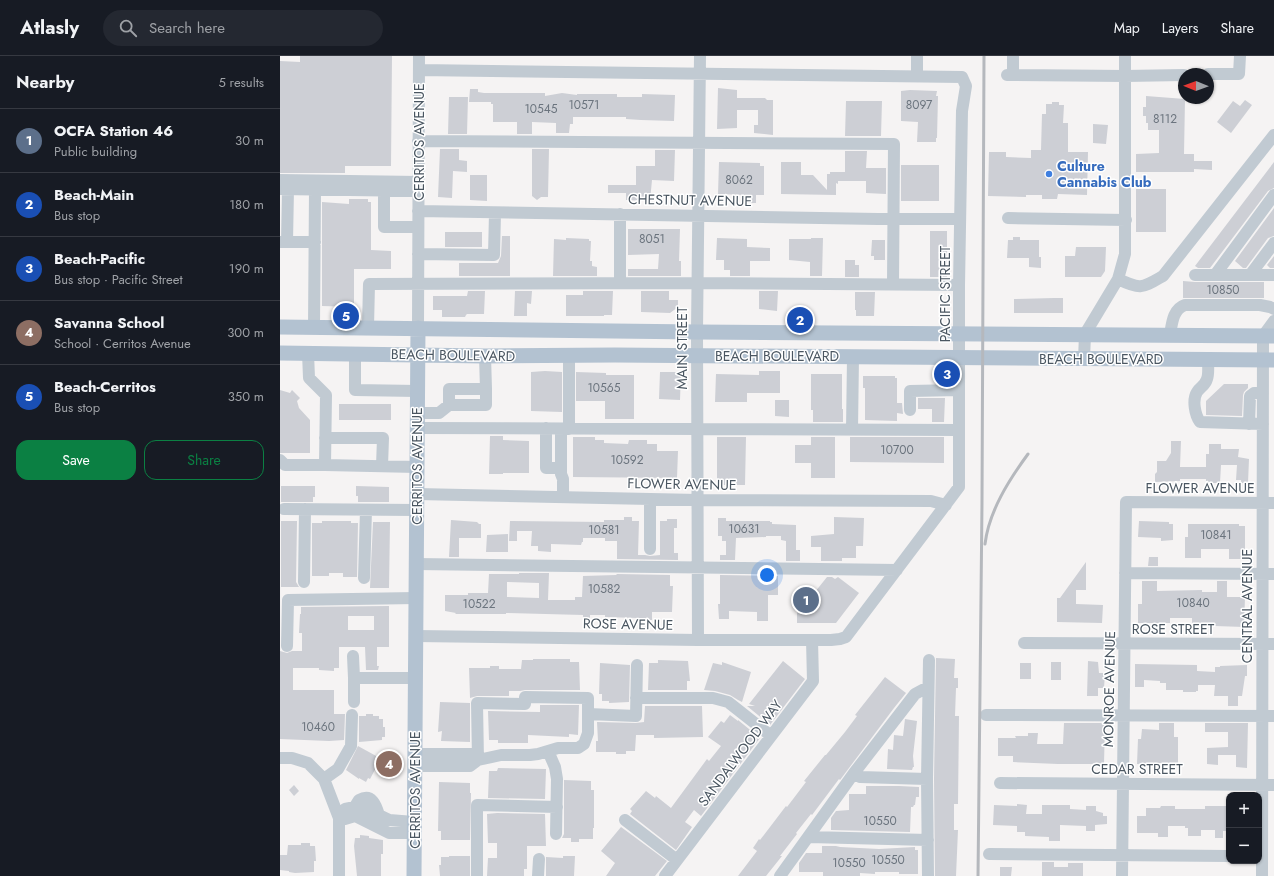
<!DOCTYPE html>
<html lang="en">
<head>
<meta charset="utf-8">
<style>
  body { margin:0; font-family:Jost,sans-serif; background:#242831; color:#f1f3f6 }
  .controls { position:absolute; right:12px; bottom:12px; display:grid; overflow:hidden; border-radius:8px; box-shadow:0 1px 3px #0004 }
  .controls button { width:36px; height:36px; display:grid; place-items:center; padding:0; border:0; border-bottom:1px solid #363941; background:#171b24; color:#f1f3f6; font:20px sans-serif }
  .compass { position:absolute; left:898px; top:12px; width:36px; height:36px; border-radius:50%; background:#171b24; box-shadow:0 1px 3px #0004; rotate:271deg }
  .you { position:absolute; left:487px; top:519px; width:14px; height:14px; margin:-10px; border:3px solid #fff; border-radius:50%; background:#1a73e8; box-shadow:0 0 0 6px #1a73e833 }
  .badge { display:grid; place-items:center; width:26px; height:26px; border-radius:50%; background:#0b8043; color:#fff; font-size:13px; font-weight:700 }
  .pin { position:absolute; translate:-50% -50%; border:2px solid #fff; box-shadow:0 1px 4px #0006 }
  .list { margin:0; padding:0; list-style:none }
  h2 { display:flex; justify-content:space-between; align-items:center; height:52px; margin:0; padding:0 16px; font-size:17px }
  h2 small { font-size:13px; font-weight:400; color:#9ea1a6 }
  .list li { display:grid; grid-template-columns:26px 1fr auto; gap:12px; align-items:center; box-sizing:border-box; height:64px; padding:0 16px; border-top:1px solid #363941 }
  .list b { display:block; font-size:15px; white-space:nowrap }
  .list p { margin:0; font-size:13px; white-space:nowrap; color:#9ea1a6 }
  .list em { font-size:13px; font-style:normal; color:#9ea1a6 }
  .actions { display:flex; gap:8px; padding:12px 16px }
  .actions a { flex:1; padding:9px 0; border:1px solid #0b8043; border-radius:12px; text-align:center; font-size:14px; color:#0b8043 }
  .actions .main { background:#0b8043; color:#fff }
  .icon { flex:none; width:22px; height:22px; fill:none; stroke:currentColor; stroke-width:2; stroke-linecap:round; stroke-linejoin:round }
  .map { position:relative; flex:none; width:994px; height:820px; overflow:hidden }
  header { display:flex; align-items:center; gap:24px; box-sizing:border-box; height:56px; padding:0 20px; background:#171b24; border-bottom:1px solid #363941 }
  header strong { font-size:19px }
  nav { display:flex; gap:22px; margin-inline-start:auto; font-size:14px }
  .search { width:280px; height:36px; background:#242831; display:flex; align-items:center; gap:10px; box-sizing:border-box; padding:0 14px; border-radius:22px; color:#9ea1a6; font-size:15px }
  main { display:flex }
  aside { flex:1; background:#171b24 }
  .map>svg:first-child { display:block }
  .building { fill:#cdcfd5; fill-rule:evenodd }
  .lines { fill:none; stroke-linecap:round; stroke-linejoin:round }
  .minor { stroke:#c1cad2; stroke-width:12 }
  .major { stroke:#b3c2d1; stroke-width:15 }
  .rail { stroke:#b5b8bd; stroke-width:3 }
  .shop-dot { fill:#3f7fe0; stroke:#fff; stroke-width:1.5 }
  .labels { text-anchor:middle; stroke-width:3; stroke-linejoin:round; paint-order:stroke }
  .number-label { font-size:12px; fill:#6b747e }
  .street-label { font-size:14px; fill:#4a5661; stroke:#fff }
  .shop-label { font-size:14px; font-weight:bold; fill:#366cbe; stroke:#fff; text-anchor:start }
</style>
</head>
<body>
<header>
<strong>Atlasly</strong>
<div class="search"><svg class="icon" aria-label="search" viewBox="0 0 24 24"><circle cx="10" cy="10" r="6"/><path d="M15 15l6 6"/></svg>Search here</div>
<nav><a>Map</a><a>Layers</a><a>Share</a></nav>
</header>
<main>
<aside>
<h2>Nearby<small>5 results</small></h2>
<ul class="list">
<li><span class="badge" style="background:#5c6f8a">1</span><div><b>OCFA Station 46</b><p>Public building</p></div><em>30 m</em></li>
<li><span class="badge" style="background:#1a4fb4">2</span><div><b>Beach-Main</b><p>Bus stop</p></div><em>180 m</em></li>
<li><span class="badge" style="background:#1a4fb4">3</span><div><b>Beach-Pacific</b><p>Bus stop · Pacific Street</p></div><em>190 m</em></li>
<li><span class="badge" style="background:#8d6e63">4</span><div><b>Savanna School</b><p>School · Cerritos Avenue</p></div><em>300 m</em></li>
<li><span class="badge" style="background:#1a4fb4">5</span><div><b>Beach-Cerritos</b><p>Bus stop</p></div><em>350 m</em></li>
</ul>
<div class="actions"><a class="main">Save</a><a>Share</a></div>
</aside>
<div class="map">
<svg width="994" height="820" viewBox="0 0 994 820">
  <rect width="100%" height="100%" fill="#f5f3f3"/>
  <path class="building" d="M20,0H112L111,110H65V117H0V5L20,6Z
    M438,32L457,34V42H485L487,44H493V79L474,77V69H478V54H457V72L437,73Z
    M190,33H198V36L204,37H265V40L282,37L297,39V38H337V41H362V38L395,39L394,65L361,64L346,63V61H293V68H290L289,77H276V67L252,66V78H237V66H213V48H211V46H189Z
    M630,34L657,35L656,40H658L657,82H656V86H637L638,66L621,65V35Z
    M866,40L905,43L904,98H914V105H932V114L914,113V116H856V98L879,97V74H868V67H866V60H863V51H866Z
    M169,41H188L187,78H168Z
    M965,44L972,49L951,77L937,66L953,45L960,50Z
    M566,45H602L601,80H565Z
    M772,46H779V49H784L783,67H788V96H808L807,139L778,138L777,143H762V139H746V141L708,140L709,96H726V101L751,102V94H761L762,58H766V48H772Z
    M813,68L828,69L826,88L813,87Z
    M160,93H179V104L187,105V116L173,115L172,142L158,141Z
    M252,93H269L268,141H261L257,144L252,140Z
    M375,94H395L394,125L372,124L370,145L346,144V137H328V129H356V110H375Z
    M565,95H587L586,112H606V138L586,137V125H558V128L556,127V139L501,138V106H521V119H533L547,134V118H550V116H565Z
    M439,106L480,107V110H484V139H476V147H467V139L438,138Z
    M994,106V132L988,135L930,212H918L915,210Z
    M621,109H659V145H621Z
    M190,119H207V145L190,144Z
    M856,133H886V176H856Z
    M69,143H88V146H91V194L111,195V213H74V251L42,250V146L69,148Z
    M994,152V180L988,182L966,212H963L955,205Z
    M348,173H400L399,205H401V220H348V213H378L379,198L348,199Z
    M650,175H667V221H650Z
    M165,176H202V191H165Z
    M222,180H230V220H179V207H218L221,200Z
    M733,181H740V184H759V201H761V212L749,211V202H727L728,184H733Z
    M286,182L309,183V185H311L310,205H312V210L317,211V220H273L274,183L286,184Z
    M437,182L467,183V191L490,192V205H470V220H450V214H444V204H436Z
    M531,182H543L542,220H530V206L509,204V183H531Z
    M592,184H605V204H594V200H591Z
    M796,191H826L825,215L821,221H785V200H795Z
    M994,200V212H990L987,209Z
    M565,204H575V209H579V221H565Z
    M903,225L915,226H984V242H903Z
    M188,235H205L204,258H187L186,259L185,261H162V254H153V240H187Z
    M235,235H252L251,248L247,247V260H234Z
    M303,235H333L332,259H324V260H286V239H303Z
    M361,235H389V244H398V251L390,257L361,256Z
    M479,235H498L497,255L479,253Z
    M575,236H595L594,260H576V254H575Z
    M774,242H783V257H734V243Z
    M265,315L282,316V356L251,355V316Z
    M479,315H500V337H467V346H435L436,318L479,319Z
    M296,316L326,317V319H354V363H325V345H296Z
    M380,316H401L400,344L379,343Z
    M531,318H562V353H563V366H533V354H531Z
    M583,320H615V322H617V347H622L623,358L617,357V365L585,364V332H583Z
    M944,328H968V332L964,336L963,339L962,360L926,359V345Z
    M0,334L10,337L12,334L20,342L17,345L19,352L30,364V397H0Z
    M638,342H665L664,366H652V353H638Z
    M495,344H509V361L495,360Z
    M59,348H111V364H59Z
    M210,380H223V384L249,385V417H223V418H209Z
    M293,381H315V384H324V387L348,388L349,384H367V388H377V395H398L397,422L293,421Z
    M437,381H466L465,429H437Z
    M531,381H555V422H531V407H515V389H531Z
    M570,381H664V407L570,406Z
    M891,385H901L900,411H926V398H929V388H941V393H959L958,401L969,403L968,427H961V424H956L957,409H941L940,427H928V425H926V423H900V425L875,426V418L877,416V405H886L891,397Z
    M1,430H35V441H33V446H1Z
    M76,430L109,431V446H78V440H76Z
    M344,461H352V465H359L358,499H365L370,500L380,499V465H387V463H397V472H394V497H398V504L337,503V485H325V482H303V486H302L301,489L271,488V496L258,495V490H251L252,475H237V485H229L230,465H232L324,466V464H344Z
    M554,461L584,462L583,490H576V502H562V505H541V491H531V480L554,478Z
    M438,462H446V465H490V466H492V468L516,469V494H520V505H506V485L501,484V480H486V481L456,482L455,504H440V499H446V485H442V480H438Z
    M171,464L197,466L199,468H201V482H179V501H169Z
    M1,465H17L16,526L19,531H1Z
    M42,465H71V467H78L77,521H63V517H49V520H32V467H42Z
    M859,465L889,466V468H893V484L881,485V482L858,481Z
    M93,466H110L109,532H90Z
    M908,468H959V470H965V503H949V493H921V502H905V481H908Z
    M228,478V496H206L207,479Z
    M869,501H878V510H868Z
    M806,506V534H796V548L823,549L822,567L777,566V542H780Z
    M239,517H269L268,544H295V541H302L303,520L336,519L337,518L390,519V530H393L392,556H372V564H358V562L325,561V559H310V562H303V559L226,557V558H175L176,557L165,555V539H188V537H208L209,518H239ZM227,526L259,527V542L227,541Z
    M440,519L498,520V539H488V565H477V556L449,555V563H439L438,548H440Z
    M547,521H552L555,523L558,521L579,537L556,567H517V541H531Z
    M862,525H877V535L922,534V536H937V525H947V541H965L964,571L935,570V568H933L912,567V562H890V567H858V548H862Z
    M109,550V591H97V610H99L98,614H86L85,591H59V612H54V615L39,614V612H13V634H54V658H65L64,684L49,685L0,683V595L7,597L12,595H22V577H19L20,558H21V551ZM68,560H94V574H68Z
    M656,602L675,603L674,622H678V632H676L675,660H679L678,748H674V774H678L676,820H655L654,723Z
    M253,603H290V606H299L300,634H245L240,635H229V640H197L190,642L189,612H210V610H219V613H241L242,604H253Z
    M378,604L408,605L410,625H407V634H368L369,607H378Z
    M503,605L525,623L490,669L467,650H475L469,648Z
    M808,605L818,606L819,617H825L824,632H818V640H807Z
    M442,606L471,616L462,646L458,644L450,639L435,635L424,634L433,607L442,609Z
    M771,606H781V624H771Z
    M320,607L350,609L349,646L329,647V645H322V638H319Z
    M740,607H751V623H740Z
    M855,608L917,609V615L935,616V611H940V610L967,609V620H965L962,640H958V650H948V640H934L935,629H918V635H916V636H903V634H886V627H880V625L864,624V631H855Z
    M605,621L626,637L614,652L560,724L559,723L532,759L531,758L516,777L517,778L500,800H502L486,820H458L477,795L473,792L479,783L480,784L506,750L507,751L526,726L524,725L545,699H546L565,676L577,660L575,659Z
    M160,646L190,647V686L161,685L162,675L158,676Z
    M260,649H299L298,679L289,678V681L248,679V687H218V684H209L208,655L260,656Z
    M365,650H422L423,681L374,682V679H356L355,695H346V698H336V696H316V685H318L317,666L356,667L364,666Z
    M86,658H93V660H99V663H103V671H105V681H102V684L79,686V660H86Z
    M450,659L458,665V664L480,682L421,760L414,754L405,766L412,771L396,794L350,758L352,755L350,753L366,735L375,742L376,740L391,752L427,703L429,705L441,690L428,681L441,665L444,667Z
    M625,663L637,665L633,700L634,711H633L632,714L607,713L608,693L613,694L614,679L623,680Z
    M784,667H825L824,708H778L733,706V700H718V682H736L735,680H748V677H758L757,688H783Z
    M879,667H894V681H898V707H873V709L857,708L858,683H861L862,673L879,674Z
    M925,667H968L967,712L956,711V699H938V709L927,708V692L948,691V676H925Z
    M78,690L98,701L95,706L98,708L90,723L88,722L86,726L79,722V723L66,714Z
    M218,712L266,713L265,743L208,742L209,715H217Z
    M284,724L311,725V734H314V772H313V783H299V786H291V782H282L284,778Z
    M159,726L190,727V737H191L190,784H161V775H158Z
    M14,729L19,735L14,740L9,734Z
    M586,730H619L639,731V741H636L635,749H634L633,751H631L630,776L551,774V762L556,755L569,754V738H586Z
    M737,748L747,749L746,758H762V749H790V753L806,754V750H816V755L823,757V760H827V768L815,769V775H806V770L780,769V785H769V781L745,780V776H737V770L713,769L714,749L737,750Z
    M881,750H895V753H925V750H949V775H943V782H935V774H921V780H908V772H905V770H888V781H878V777H857V760H866V752H880Z
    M217,757L265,758L266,790H247V813H244V820H207L208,802H217V787H208L207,758Z
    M341,771L387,805L375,820H326L335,807L321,795Z
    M80,779L89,780V782L103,784V798H101V820H77L74,790L75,782H80Z
    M21,787H30V790H35L36,805H34V816L15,817L9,816V815L0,814V799H7L8,789H21Z
    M542,790H556L560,791L599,793L635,791V794H638V818H619V816H595V818L580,817V820H543V816H519V807L526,797H542Z
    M169,800H190V820H160L159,809H161V801H169Z
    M283,800H295L294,820H266V801L283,802Z
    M762,806H774V811H788V807H803V820H762Z
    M720,811H732L731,820H720Z"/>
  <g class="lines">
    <path class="minor" d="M928,18H959L960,0
      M727,19L845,20L904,19
      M733,19V0
      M637,20V0
      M138,85L614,88L613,228
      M0,124L138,126
      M0,133L138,135
      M104,134V171H138
      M138,155L598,163H680
      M340,158V227
      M728,162L846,164
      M0,186H35
      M7,186L8,133
      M138,198L214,199L215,157
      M915,219H994
      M935,219L994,139
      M970,219L994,187
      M838,223C861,234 862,232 883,220L994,79
      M34,271L35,134
      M88,271L89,228L418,227L679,229
      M138,272L139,0
      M890,279C892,267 893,253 905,249H980L990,251L994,253
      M28,297L29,322L46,339L45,409L137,411
      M75,298V334L137,335
      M289,299V373
      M804,304L805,278L838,223L845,198V0
      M928,304C928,310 929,318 927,323C925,330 920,331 917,336C912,344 915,359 920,366L983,368
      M169,349V333H206L205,300
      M630,354V335L679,334
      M137,357H159L169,349H206V333
      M969,368L970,340L974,337H983
      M137,372L679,374
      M266,372V412H281
      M281,373V418L283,423V441
      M572,374L573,301
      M45,382H103L102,410
      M0,404L5,409H45
      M137,438L418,444L651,445L666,449
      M370,443V493
      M4,453L136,454
      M136,508L617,514
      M845,517L994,518
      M84,522L86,454
      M24,526L25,453
      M136,580L418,584H551L560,583L566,581L679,431V229L682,55L686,30L682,21L139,14
      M418,584L417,276L420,0
      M744,587L994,588
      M7,590L8,544L136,542
      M73,600L74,622
      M356,642H433L448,646L491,680
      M74,646V622H135
      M308,658L356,660L357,609
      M706,659L994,660
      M268,695L275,711L277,723L276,778
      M135,698H191L198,704
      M0,702H12L28,707L44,723L59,762V820
      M135,710H190L198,704L221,699H250L258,698L278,692H298L304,688L308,677V642L245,641V648L197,647L198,704
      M574,717L580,721L647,723
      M44,723L58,713L71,690L72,659
      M720,727L994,729
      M74,755V752L79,744C92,737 96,749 99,759
      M345,764L397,804
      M134,777H109L75,760L65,763L59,762L65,753L80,750L109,764L134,766
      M529,781L648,784
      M709,798L949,800
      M197,820V749L277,751
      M258,820L259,803
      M385,820L533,625L532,584
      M500,820L574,717L635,638L648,631
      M648,820L647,723L649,604
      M842,820L846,446L994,447
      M982,820L983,280L994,265"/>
    <path class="major" d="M0,271L417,276L994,280
      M0,297L205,300L335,299L994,304
      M134,820L138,272"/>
    <path class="rail" d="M705,488C709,455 729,424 748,398
      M698,820L702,447L704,0"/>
  </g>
  <circle class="shop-dot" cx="769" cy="118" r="4"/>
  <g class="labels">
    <g class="number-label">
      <text x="304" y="53">10571</text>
      <text x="639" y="53">8097</text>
      <text x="261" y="57">10545</text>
      <text x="885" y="67">8112</text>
      <text x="459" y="128">8062</text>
      <text x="372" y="187">8051</text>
      <text x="943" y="238">10850</text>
      <text x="324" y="336">10565</text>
      <text x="617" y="398">10700</text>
      <text x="347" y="408">10592</text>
      <text x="464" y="477">10631</text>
      <text x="324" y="478">10581</text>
      <text x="936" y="483">10841</text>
      <text x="324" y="537">10582</text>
      <text x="913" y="551">10840</text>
      <text x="199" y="552">10522</text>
      <text x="38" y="675">10460</text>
      <text x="600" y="769">10550</text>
      <text x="608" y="808">10550</text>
      <text x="569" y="811">10550</text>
    </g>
    <g class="street-label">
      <text transform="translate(139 86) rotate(-90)" y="5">CERRITOS AVENUE</text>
      <text transform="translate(410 144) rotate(1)" y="5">CHESTNUT AVENUE</text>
      <text transform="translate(665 238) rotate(-90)" y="5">PACIFIC STREET</text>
      <text transform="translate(402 292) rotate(-90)" y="5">MAIN STREET</text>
      <text transform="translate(173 299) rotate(1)" y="5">BEACH BOULEVARD</text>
      <text x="497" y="305">BEACH BOULEVARD</text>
      <text x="821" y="308">BEACH BOULEVARD</text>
      <text transform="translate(137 410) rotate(-90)" y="5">CERRITOS AVENUE</text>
      <text transform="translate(402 428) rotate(1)" y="5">FLOWER AVENUE</text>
      <text x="920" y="437">FLOWER AVENUE</text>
      <text transform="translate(967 550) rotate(-90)" y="5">CENTRAL AVENUE</text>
      <text transform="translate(348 568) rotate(1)" y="5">ROSE AVENUE</text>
      <text x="893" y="578">ROSE STREET</text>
      <text transform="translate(829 633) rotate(-89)" y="5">MONROE AVENUE</text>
      <text transform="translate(460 697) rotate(-53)" y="5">SANDALWOOD WAY</text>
      <text x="857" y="718">CEDAR STREET</text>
      <text transform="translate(135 734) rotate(-90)" y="5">CERRITOS AVENUE</text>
    </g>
    <g class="shop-label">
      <text x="777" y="115">Culture<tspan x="777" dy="16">Cannabis Club</tspan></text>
    </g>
  </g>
</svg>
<div class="controls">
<button>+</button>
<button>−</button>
</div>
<svg class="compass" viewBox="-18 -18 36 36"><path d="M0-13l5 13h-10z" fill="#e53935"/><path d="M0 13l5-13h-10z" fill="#9ea1a6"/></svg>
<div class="you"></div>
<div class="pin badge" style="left:526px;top:544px;background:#5c6f8a">1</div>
<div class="pin badge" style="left:520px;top:264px;background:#1a4fb4">2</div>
<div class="pin badge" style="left:667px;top:318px;background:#1a4fb4">3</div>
<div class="pin badge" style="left:109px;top:708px;background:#8d6e63">4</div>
<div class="pin badge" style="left:66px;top:260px;background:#1a4fb4">5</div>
</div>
</main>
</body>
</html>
